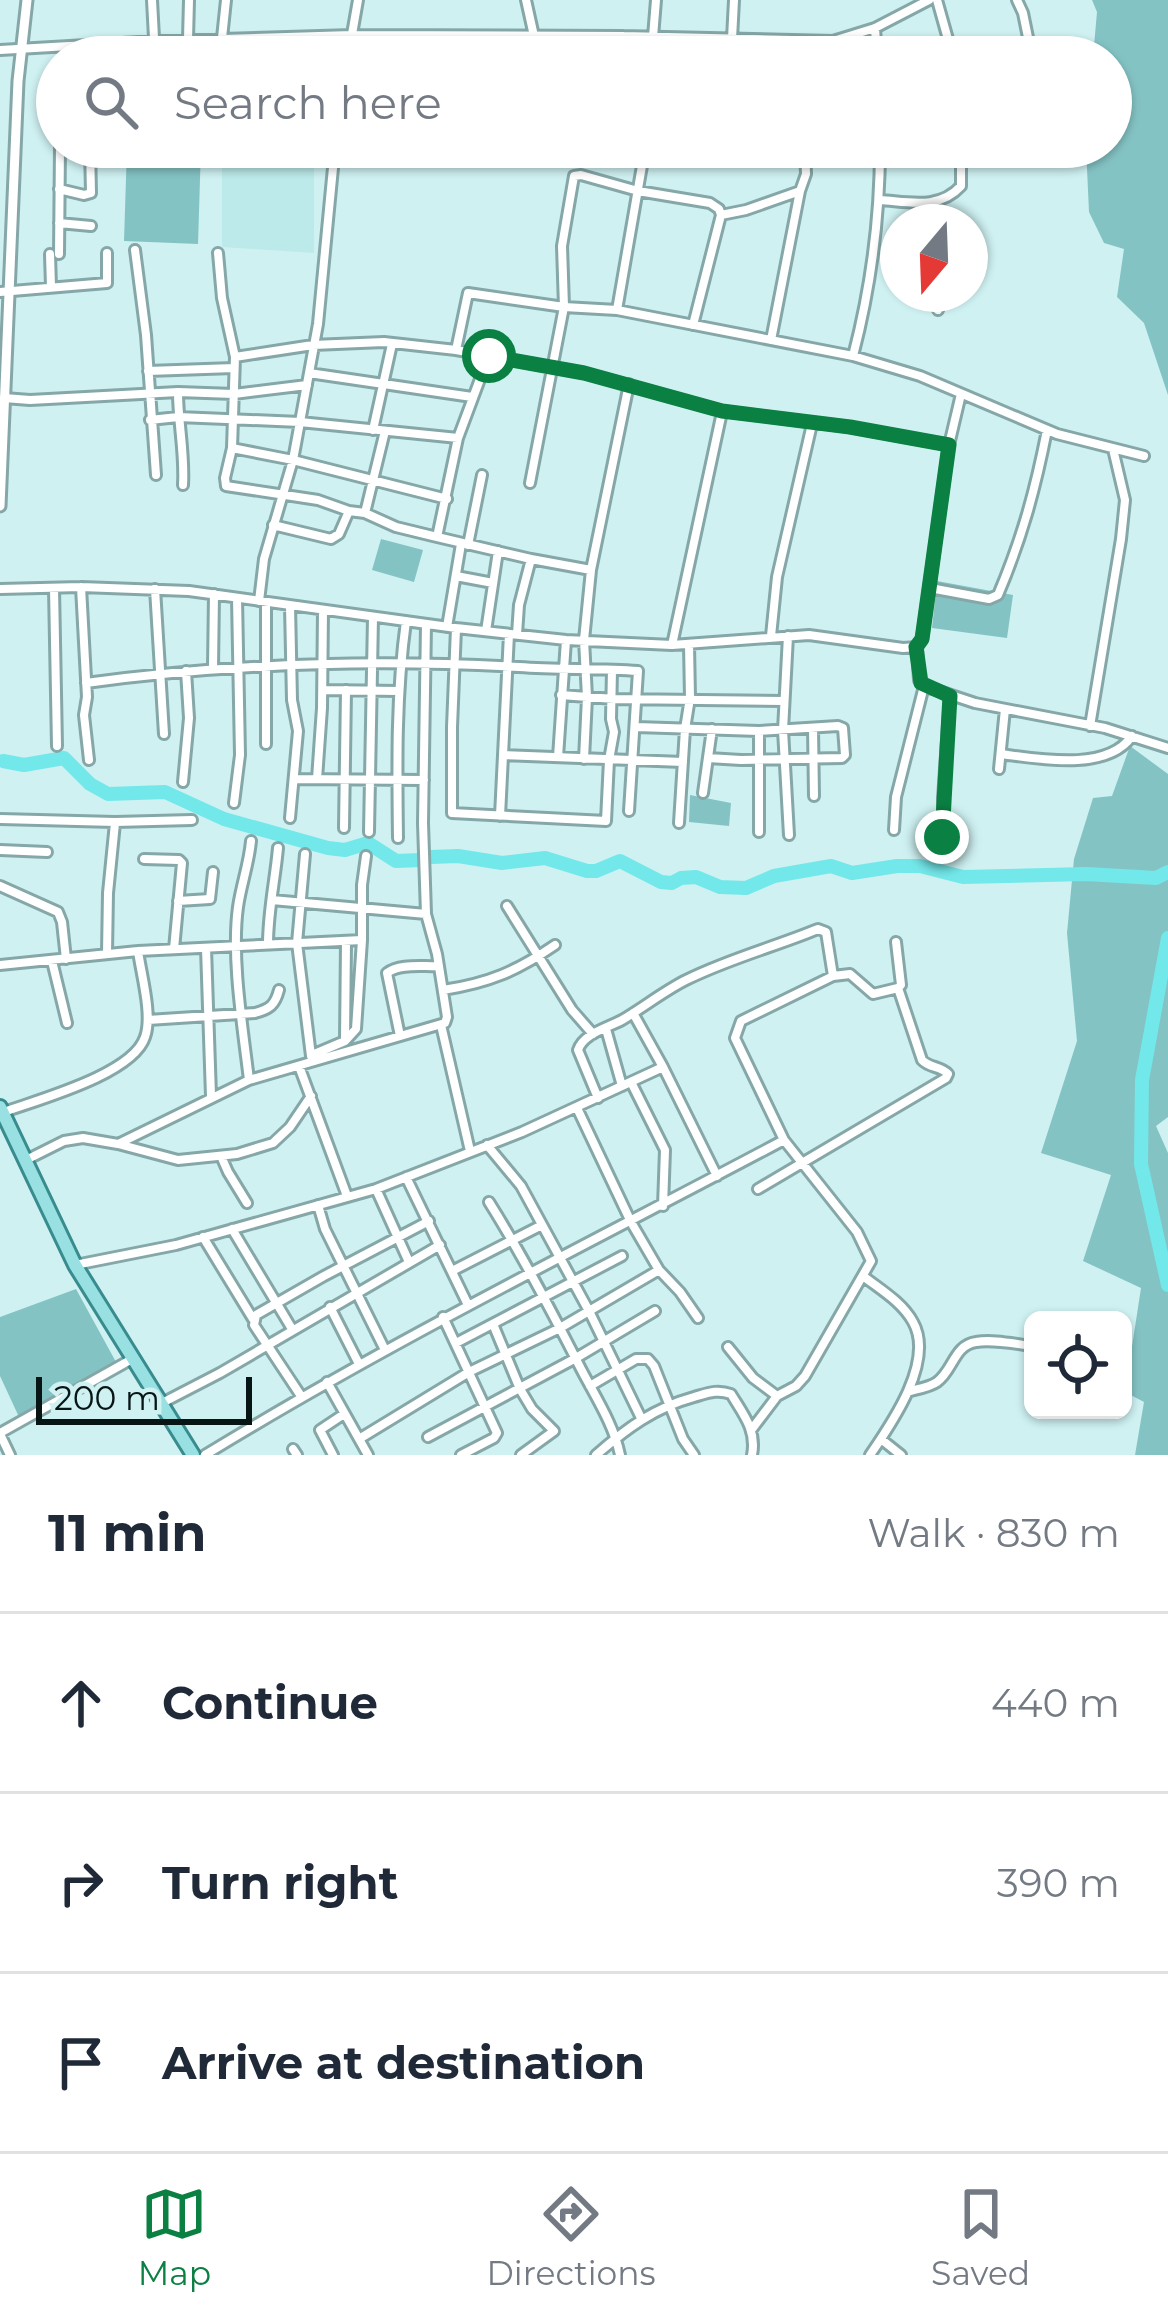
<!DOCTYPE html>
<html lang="en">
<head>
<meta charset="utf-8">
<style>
  body { margin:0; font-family:Montserrat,sans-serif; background:#f6f6f7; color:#1f2937 }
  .controls { position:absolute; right:36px; bottom:36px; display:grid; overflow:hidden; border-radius:18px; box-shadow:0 3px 9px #0004 }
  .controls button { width:108px; height:108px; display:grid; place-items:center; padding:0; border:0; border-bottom:3px solid #e0e1e3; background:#fff; color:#1f2937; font:60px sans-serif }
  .compass { position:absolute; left:880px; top:204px; width:108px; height:108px; border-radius:50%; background:#fff; box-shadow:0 3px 9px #0004; rotate:199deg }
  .scale { position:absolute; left:36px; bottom:30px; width:216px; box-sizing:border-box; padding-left:12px; border:6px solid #081515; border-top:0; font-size:33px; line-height:42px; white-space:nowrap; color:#081515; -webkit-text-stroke:9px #cff1f2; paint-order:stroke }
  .stop { position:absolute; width:36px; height:36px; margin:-27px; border:9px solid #0b8043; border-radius:50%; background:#fff }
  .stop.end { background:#0b8043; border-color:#fff; box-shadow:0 3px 12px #0008 }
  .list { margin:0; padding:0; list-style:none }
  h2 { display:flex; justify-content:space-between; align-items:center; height:156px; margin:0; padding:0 48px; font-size:51px }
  h2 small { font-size:39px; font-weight:400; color:#747a83 }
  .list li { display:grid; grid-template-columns:78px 1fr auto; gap:36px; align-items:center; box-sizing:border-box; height:180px; padding:0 48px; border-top:3px solid #e0e1e3 }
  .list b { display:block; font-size:45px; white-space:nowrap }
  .list em { font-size:39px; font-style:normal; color:#747a83 }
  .icon { flex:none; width:66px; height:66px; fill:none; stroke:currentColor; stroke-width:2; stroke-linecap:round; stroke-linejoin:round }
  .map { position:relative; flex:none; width:1168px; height:1455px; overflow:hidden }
  .search { position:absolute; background:#fff; box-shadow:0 3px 9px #0004; left:36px; right:36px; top:36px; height:132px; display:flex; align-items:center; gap:30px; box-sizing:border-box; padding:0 42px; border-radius:66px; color:#747a83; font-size:45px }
  .sheet { height:696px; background:#fff }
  nav { display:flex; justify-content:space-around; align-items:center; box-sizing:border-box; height:168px; border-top:3px solid #e0e1e3; background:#fff; font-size:33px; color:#747a83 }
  nav a { display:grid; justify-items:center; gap:6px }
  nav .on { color:#0b8043 }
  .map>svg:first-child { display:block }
  .built { fill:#bce9e9 }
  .green { fill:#84c3c4 }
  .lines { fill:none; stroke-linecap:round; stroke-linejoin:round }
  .river { stroke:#73e8ea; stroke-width:14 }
  .minor-casing { stroke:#86a7a7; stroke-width:14 }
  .tertiary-casing { stroke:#86a7a7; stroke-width:15 }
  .primary-casing { stroke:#398c8e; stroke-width:18 }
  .minor { stroke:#fff; stroke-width:8 }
  .tertiary { stroke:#fff; stroke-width:9 }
  .primary { stroke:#98e0e2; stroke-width:12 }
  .route { stroke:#0b8043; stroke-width:15 }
</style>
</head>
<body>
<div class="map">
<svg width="1168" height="1455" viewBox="0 0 1168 1455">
  <rect width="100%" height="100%" fill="#cff1f2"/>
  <path class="built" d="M222,165H314V253L222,247Z"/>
  <path class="green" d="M1092,0H1168V395L1144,323L1117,297L1124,249L1104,243L1089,212L1086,147H1111V57H1093L1097,12Z
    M127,147H201L198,244L124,241Z
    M381,539L423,550L414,582L372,570Z
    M937,581L1013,595L1007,638L932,628Z
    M1130,746L1168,774V1117L1156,1126L1168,1153V1455H1135L1144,1402L1125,1392L1141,1288L1083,1261L1111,1175L1041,1153L1077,1041L1067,933L1074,859L1093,798L1112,796Z
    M690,795L731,803L729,826L689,822Z
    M76,1289L116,1362L19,1417L0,1376V1317Z"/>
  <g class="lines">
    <path class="river" d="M3,761L24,765L64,758L90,784L108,794L165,792L224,819L328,848L345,850L368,843L396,861L421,860
      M431,857L458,856L502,863L545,858L587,871H596L620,861L661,882L672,883L681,878L696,877L720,887L746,888L774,876L831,866L852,873L897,866H920L963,877L1086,874L1156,878L1168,872
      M1168,938L1142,1080L1141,1164L1168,1285"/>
    <g class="minor-casing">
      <path id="minor" d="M152,0L155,57
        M526,0L534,36
        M937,0L953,57
        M1017,0L1023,13L1032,57
        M875,28L877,57
        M623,36L627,57
        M653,37L656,0
        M222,38L226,0
        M188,39L189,0
        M732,39L734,0
        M0,50L156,41L352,35L623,36L833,41L875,28L929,0
        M348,57L358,0
        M59,189L84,195L91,193L90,147
        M880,200C910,202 939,210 961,186V147
        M934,204L944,222
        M721,215L746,210L800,191L806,174L805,147
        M59,223L91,226
        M135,250L146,335L156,475
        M218,253L222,298L235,357L313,345L384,342L456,350L584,373L722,411L849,427L949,445
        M50,254L51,287
        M59,254L60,147
        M0,292L107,283V253
        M617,310L643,160V147
        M938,310L942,294
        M771,340L800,191
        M456,350L468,293L564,307L617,310L853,356L920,376L1057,434L1144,456
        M489,355L458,438L437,537L531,559L519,605L517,634
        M853,356C871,287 880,219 880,147
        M235,357L232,448L225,478L226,486L318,500L349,511
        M148,371L234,368
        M309,373L472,397
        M178,392C178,424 185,453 183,485
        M4,398L30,400L178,392L234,394L307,385
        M150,420L178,417L300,422L458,438
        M373,430L392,344
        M232,448L293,460L447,499
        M530,483L564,307L562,246L574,176L581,175L638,191L710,203L719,209L721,215L693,325
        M365,513L396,527L437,537
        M273,525L331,539L339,534L349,511L365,513L385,431
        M468,545L482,475
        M531,559L591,570L629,384
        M456,576L493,583
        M81,587L87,697L84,715L89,760
        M54,588L57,746
        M930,588L989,599L998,595C1022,538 1035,491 1047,430
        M0,589L81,587L189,591L456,628L566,640L672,645L809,635L903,648L917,647L922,639L949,445L961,394
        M155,589L164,734
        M259,601L264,559L293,460L318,324L335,147
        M266,602V744
        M447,627L461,544
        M456,628L452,727V813L606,821L609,760L614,732L611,719L612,670
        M486,631L498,551
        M771,636L777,577L812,424
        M788,636L783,730L789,835
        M672,645L722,412
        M917,647L919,680L924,686L975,703L1105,728L1168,748
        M213,668L214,594
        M86,683C232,663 371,659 519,667C558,670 599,668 638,671L629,811
        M323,690L399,691
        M561,695L614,699L784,701
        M1090,726L1121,539L1125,500L1113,449
        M636,727L759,731L838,726L843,728L845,755L842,758L741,760L708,758
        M813,728L814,796
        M1001,754C1039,759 1107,772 1132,736
        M504,755L683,762
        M558,757L566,640
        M584,759L587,697L584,640L591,570
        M999,769L1005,709
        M294,779L424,780
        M317,779L322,708L323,610
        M183,782L189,718L186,671
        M703,793L712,729
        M234,803L240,755L237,598
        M500,816L509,634
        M290,818L298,731L292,700L290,606
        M0,819L115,822L192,820
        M679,823L685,729L690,698L689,644
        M344,828L346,690
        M894,830L896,797L924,686
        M369,832L373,617
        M759,832V731
        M398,838C397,765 396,694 406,621
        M938,845L944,831L943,798L950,696
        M0,850L47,852
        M305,854L297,943L311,1056
        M144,859L179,860L182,863L174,949
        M0,886L58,912L62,922L66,959
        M272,900L426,914
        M178,901L210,899L213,872
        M507,906L572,1010L593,1034
        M268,944C268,911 275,881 278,848
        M206,948L211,1096
        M107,953L108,893L115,823
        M52,961L67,1023
        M0,965L138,951L362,940V885L366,856
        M833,976L850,974L873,994L898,988L901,985L896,942
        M443,990C489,983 517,971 555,945
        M633,1013L663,1067
        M148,1020L255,1013C270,1009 275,1005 279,990
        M441,1025L470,1151
        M606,1029L622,1086
        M400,1036L387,973C400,963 423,967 439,966
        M345,1040L346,942
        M312,1055L345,1041L356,1029L362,940
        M299,1066L347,1196
        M249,1080C243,1029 231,958 238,907C241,885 249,864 251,841
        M631,1082L665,1150L663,1206
        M598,1098L578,1050C583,1034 607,1028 622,1020C644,1007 664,991 686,980C728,959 774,947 818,929L826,932L833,976L741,1021L735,1038L784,1140L857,1232L871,1261L805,1376L796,1386L777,1396L752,1429
        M577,1108L631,1222L659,1270L680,1292L698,1318
        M4,1112C40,1099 133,1074 145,1037C153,1015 141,974 138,951
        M118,1144L178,1160L237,1154L273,1143L290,1127L311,1096
        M487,1145L521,1186L589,1311L641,1418
        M221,1156L228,1172L247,1203
        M26,1160L64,1141L83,1138L118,1144L249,1080L445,1023L447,1017L437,954L426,914L423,823L426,624
        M406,1177L468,1305
        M376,1189L409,1262
        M758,1189L946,1078L948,1074C941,1066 929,1068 922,1060L898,988
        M489,1202C523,1256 552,1312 581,1369C595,1396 614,1425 620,1455
        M318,1205L325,1229L385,1350
        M232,1229L292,1329
        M203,1237L253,1319
        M75,1265L176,1245L376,1189L522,1132L663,1067L717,1176
        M452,1271L542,1225
        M863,1276C881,1290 902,1302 913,1322C935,1361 892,1423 870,1455
        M330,1307L359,1364
        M443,1317L497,1433L494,1438L461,1455
        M493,1324L520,1389L532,1409L554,1431L521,1455
        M456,1343L622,1256
        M728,1347L753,1378L777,1396
        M327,1382L368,1455
        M590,1386L636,1359H648L654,1366L683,1439L694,1455
        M910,1391C918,1389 930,1387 937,1382C953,1371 954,1345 976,1342C993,1339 1015,1344 1033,1346
        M301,1396L254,1325L256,1315L324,1276L429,1221
        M162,1403L220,1373L440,1245
        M0,1433L132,1359
        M0,1434L10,1455
        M428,1437L576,1358L655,1311
        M359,1439L469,1372L560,1328L659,1270
        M881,1439L901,1455
        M293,1449L297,1455
        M205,1455C393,1340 590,1243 784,1140
        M333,1455L320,1430L344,1414
        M596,1455C627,1428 654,1408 694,1397C708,1393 717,1389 731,1394C743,1414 757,1430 752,1455"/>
    </g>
    <g class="tertiary-casing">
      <path id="tertiary" d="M0,506L18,81L27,0"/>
    </g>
    <g class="primary-casing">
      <path id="primary" d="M0,1107L75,1265L193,1455"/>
    </g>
    <use href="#minor" class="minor"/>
    <use href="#tertiary" class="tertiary"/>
    <use href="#primary" class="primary"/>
  </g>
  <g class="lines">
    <path class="route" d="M489,356L584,373L722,411L850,427L949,445L922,639L916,647L921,683L950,696L942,837"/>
  </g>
</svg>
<div class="controls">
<button><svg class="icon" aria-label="locate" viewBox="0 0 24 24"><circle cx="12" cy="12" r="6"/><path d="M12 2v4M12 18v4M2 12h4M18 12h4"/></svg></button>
</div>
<svg class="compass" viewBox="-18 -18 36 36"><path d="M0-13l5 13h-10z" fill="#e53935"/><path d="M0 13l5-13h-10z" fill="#747a83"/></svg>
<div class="scale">200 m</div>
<div class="stop" style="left:489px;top:356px"></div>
<div class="stop end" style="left:942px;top:837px"></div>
<div class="search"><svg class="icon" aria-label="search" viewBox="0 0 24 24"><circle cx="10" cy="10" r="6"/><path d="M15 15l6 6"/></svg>Search here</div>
</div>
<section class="sheet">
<h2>11 min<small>Walk · 830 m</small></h2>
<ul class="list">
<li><svg class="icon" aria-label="ahead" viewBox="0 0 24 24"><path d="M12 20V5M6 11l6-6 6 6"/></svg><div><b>Continue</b></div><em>440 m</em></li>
<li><svg class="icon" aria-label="right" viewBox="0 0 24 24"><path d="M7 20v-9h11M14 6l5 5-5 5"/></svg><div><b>Turn right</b></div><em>390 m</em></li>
<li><svg class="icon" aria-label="arrive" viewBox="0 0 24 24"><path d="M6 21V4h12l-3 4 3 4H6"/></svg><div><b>Arrive at destination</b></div></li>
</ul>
</section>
<nav>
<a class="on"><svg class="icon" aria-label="map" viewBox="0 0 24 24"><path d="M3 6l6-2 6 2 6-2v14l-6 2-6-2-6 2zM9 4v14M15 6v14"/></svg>Map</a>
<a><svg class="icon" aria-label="directions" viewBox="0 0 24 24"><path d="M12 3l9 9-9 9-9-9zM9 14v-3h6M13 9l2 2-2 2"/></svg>Directions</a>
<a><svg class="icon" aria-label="saved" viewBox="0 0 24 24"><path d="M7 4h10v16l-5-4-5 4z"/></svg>Saved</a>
</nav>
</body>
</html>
